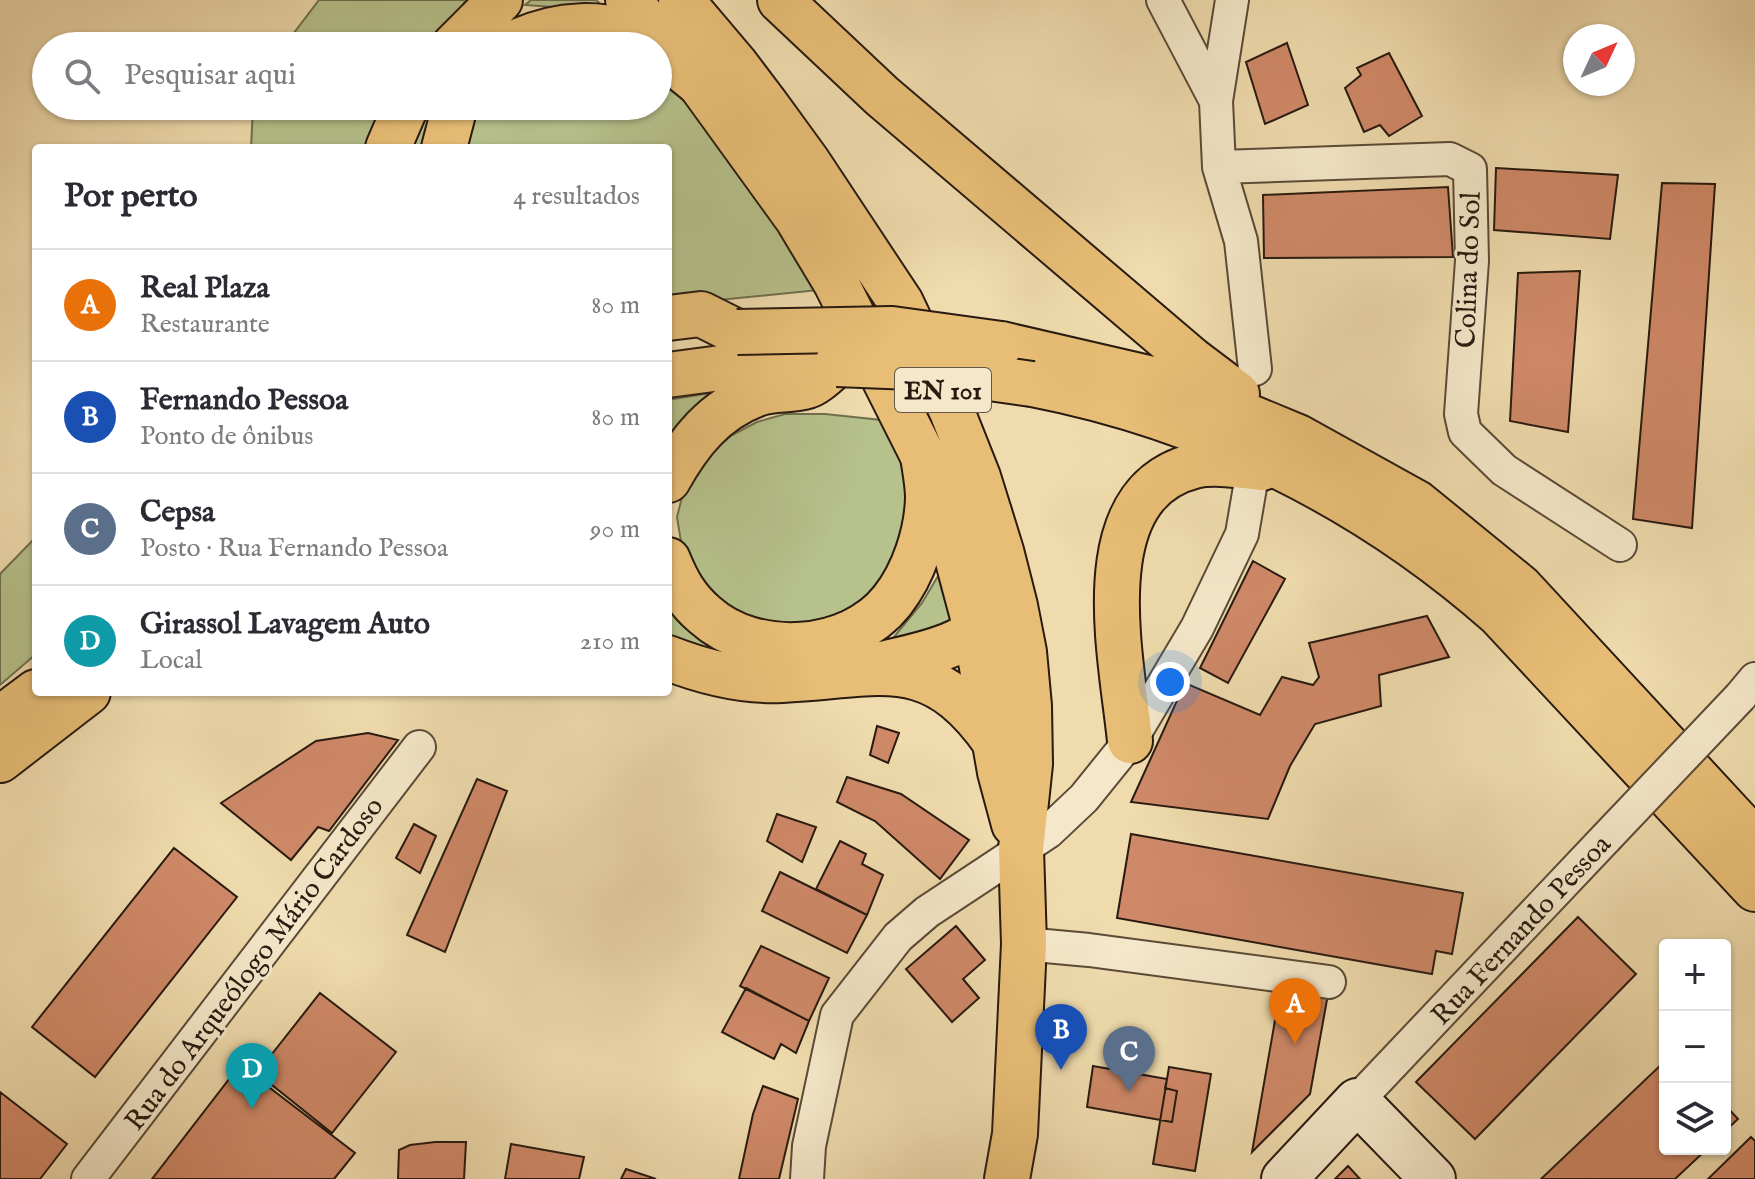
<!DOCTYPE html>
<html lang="pt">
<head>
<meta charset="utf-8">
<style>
  body { margin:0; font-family:"IM FELL English",serif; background:#f2f2f3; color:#2b2b33 }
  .controls { position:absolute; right:24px; bottom:24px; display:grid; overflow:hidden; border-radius:8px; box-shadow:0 2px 6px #0004 }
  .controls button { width:72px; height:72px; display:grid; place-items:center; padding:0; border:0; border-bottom:2px solid #e1e1e2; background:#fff; color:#2b2b33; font:40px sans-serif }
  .compass { position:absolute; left:1563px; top:24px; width:72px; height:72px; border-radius:50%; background:#fff; box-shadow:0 2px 6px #0004; rotate:46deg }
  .you { position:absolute; left:1170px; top:682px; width:28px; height:28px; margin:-20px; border:6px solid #fff; border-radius:50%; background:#1a73e8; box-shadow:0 0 0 12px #1a73e833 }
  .badge { display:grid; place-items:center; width:52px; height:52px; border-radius:50%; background:#8f2418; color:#fff; font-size:26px; font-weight:700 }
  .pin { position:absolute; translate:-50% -66px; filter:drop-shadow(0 2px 4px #0008) }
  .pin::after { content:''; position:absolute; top:42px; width:28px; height:24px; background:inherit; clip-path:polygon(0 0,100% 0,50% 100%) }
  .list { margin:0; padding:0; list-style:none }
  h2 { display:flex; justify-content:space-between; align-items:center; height:104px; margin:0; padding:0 32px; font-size:34px }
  h2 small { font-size:26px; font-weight:400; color:#7c7c81 }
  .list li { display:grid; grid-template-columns:52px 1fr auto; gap:24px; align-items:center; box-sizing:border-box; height:112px; padding:0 32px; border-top:2px solid #e1e1e2 }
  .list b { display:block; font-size:30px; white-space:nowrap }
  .list p { margin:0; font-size:26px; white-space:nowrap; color:#7c7c81 }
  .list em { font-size:26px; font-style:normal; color:#7c7c81 }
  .icon { flex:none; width:44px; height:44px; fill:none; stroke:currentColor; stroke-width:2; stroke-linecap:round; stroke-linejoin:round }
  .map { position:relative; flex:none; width:1755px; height:1179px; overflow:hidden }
  .search { position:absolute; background:#fff; box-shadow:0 2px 6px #0004; left:32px; top:32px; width:640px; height:88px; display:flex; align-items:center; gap:20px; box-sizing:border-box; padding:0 28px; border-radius:44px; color:#7c7c81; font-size:30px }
  .panel { position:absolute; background:#fff; box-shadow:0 2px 6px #0004; left:32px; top:144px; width:640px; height:552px; border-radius:8px }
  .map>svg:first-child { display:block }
  .green { fill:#b6c18b; stroke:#6f6e4e; stroke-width:2 }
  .building { fill:#cf8968; stroke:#281a10; stroke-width:2 }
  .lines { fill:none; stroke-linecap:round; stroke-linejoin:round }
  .street-casing { stroke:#5a4a37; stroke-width:36 }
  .secondary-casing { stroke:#281a10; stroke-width:48 }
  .primary-casing { stroke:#281a10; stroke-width:48 }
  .highway-casing { stroke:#281a10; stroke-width:48 }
  .street { stroke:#f5e8ca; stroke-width:32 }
  .secondary { stroke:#f5e8ca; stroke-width:44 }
  .primary { stroke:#e8be76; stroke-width:44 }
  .highway { stroke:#e8be76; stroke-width:44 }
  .street-bridge-casing { stroke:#5a4a37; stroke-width:36; stroke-linecap:butt }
  .highway-bridge-casing { stroke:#281a10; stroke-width:48; stroke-linecap:butt }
  .street-bridge { stroke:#f5e8ca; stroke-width:32 }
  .highway-bridge { stroke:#e8be76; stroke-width:44 }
  .labels { text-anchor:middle; stroke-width:6; stroke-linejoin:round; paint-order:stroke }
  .shield { fill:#f5e8ca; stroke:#665848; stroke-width:2 }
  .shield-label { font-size:26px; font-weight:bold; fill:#281a10 }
  .street-label { font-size:28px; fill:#281a10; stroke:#f5e8ca }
</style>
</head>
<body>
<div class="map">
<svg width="1755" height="1179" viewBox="0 0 1755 1179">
  <rect width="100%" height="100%" fill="#efdbad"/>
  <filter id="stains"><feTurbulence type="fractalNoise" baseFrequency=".0025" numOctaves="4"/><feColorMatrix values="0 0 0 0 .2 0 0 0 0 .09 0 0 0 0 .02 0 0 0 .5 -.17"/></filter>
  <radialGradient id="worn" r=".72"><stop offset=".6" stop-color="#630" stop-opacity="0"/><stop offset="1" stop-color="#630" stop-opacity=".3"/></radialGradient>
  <path class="green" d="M319,0H466L436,46H284Z
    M531,0H596L608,11L525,5Z
    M658,64L709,125L819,290L668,305V148H466L470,126L480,106H658Z
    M253,106H393L374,148H251Z
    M426,106H439L425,148H403Z
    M710,393L668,444V400Z
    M785,414H825L891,421L905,450L910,508L894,561L862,601L845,614L800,628L731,614L691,570L681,542L677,517L683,493L712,451L732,435L757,422Z
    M36,537V654L0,685V574Z
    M938,576L953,628L893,638L922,603Z
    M668,601L787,669L668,643Z"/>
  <path class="building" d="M1287,43L1308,105L1265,124L1246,62Z
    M1389,53L1422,116L1389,136L1380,125L1364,132L1345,88L1361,75L1357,68Z
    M1496,168L1618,175L1610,239L1494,230Z
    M1662,183L1715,184L1692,528L1633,519Z
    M1448,187L1453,257L1264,258L1263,195Z
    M1580,271L1568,432L1510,421L1518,273Z
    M1253,561L1285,579L1228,683L1200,668Z
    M1427,616L1449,657L1379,675L1381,706L1315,724L1290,766L1268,819L1131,802L1185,683L1260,715L1282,677L1313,685L1319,677L1309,643Z
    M877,726L899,733L888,763L870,755Z
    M368,733L398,740L329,831L318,827L291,860L221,803L316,741Z
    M847,777L901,794L969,840L940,879L875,821L837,802Z
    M477,779L507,791L445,952L407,935Z
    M777,814L816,827L802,862L767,841Z
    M414,824L436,836L420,873L396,858Z
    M1131,834L1463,893L1452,954L1436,951L1432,974L1117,918Z
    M840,841L866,854L862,864L883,875L867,915L816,889Z
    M174,848L237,897L95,1077L32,1027Z
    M780,872L867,915L847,953L762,911Z
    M1578,917L1636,974L1475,1139L1416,1082Z
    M956,926L985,960L963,979L979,998L952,1022L906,969Z
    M761,946L829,978L809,1021L740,986Z
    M1281,986L1328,994L1310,1094L1252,1152Z
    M746,988L809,1021L796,1053L781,1044L774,1059L722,1032Z
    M320,993L396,1052L332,1133L257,1073Z
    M1665,1061V1149H1707L1675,1179H1541Z
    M240,1065L355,1153L334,1179H152Z
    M1093,1066L1167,1079L1165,1088L1177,1091L1172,1122L1087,1107Z
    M1169,1067L1211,1074L1195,1171L1153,1164Z
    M763,1086L798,1099L779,1179H739L753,1114Z
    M0,1092L67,1144L40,1179H0Z
    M1725,1105L1738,1119L1725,1131Z
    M1751,1137L1755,1141V1179H1708Z
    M435,1142H466L464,1179H398L399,1150L410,1145Z
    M511,1144L584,1157L579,1179H505Z
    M1348,1166L1360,1179H1335Z
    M626,1169L656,1179H621Z"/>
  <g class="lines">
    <g class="street-casing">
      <path id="street" d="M1163,0L1216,101L1219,167L1241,241L1255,369
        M1216,101L1232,0
        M1219,167L1450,159L1470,169L1472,261L1461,414L1465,432L1504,470L1620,545
        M1740,697L1755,679
        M1024,944L1089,950L1329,982
        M1357,1101L1606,838
        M88,1179L419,747
        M807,1179L809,1146L837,1015L898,937L927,912L1048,832L1084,798L1130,741L1197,628L1242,534L1250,487"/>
    </g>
    <g class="secondary-casing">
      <path id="secondary" d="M1284,1179L1357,1101L1433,1179"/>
    </g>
    <g class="primary-casing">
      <path id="primary" d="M628,0L700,84L797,218L836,283L923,456L946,516L974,621L1000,772L1014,824
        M681,0L736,65L767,106L807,161L901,303L951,409L978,477L1001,551L1015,606L1024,652L1029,706L1030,764L1021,849L1024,944L1015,1134L1007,1179"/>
    </g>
    <g class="highway-casing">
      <path id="highway" d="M780,0L882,96L1192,360L1237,394
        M454,46L500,0
        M508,46C552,23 610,16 653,46
        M658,50L700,84
        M388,148L406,106
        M444,148L455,106
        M668,318L701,314L737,332
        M1001,344L1165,382L1298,437L1417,503L1520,587L1755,841
        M668,375L751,364H807
        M1032,384C1207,418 1365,496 1499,614L1755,889
        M668,480C689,442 714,410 757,394C772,388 791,391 807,386C817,383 828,371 837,364
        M668,560C677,582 686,599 705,615C755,660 850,654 892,601C914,573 927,533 928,498C928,484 925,470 923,456
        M668,658C704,672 743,682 782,680C879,676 929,648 995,742
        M873,666C912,656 987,647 996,599C1000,572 992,540 989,513
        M0,719L36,692
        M1130,741C1122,659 1083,494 1194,466C1215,461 1241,466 1262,468
        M0,760L88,692"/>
    </g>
    <use href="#street" class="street"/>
    <use href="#secondary" class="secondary"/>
    <use href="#primary" class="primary"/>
    <use href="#highway" class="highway"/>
    <g class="street-bridge-casing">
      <path id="street-bridge" d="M1606,838L1740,697"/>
    </g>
    <g class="highway-bridge-casing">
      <path id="highway-bridge" d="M737,332L892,329L1001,344
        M837,364L912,367L1032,384"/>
    </g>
    <use href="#street-bridge" class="street-bridge"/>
    <use href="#highway-bridge" class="highway-bridge"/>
  </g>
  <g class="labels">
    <rect class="shield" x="895" y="368" width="96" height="44" rx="6"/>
    <g class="shield-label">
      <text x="943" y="399">EN 101</text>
    </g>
    <g class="street-label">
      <text transform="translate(1467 270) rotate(-88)" y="10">Colina do Sol</text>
      <text transform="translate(1520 929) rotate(-47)" y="10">Rua Fernando Pessoa</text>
      <text transform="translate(253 963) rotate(-53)" y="10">Rua do Arqueólogo Mário Cardoso</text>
    </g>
  </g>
  <rect width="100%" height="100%" filter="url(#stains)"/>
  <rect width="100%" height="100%" fill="url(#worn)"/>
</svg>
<div class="controls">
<button>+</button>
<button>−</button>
<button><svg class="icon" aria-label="layers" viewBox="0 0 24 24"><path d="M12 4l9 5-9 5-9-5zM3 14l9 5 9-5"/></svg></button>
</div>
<svg class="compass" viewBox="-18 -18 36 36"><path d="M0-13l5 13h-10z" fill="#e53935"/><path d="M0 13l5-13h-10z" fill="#7c7c81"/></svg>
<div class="you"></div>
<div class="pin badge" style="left:1295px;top:1044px;background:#e8710a">A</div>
<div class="pin badge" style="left:1061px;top:1070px;background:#1a4fb4">B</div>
<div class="pin badge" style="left:1129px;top:1092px;background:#5c6f8a">C</div>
<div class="pin badge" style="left:252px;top:1109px;background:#0f9aa8">D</div>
<div class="search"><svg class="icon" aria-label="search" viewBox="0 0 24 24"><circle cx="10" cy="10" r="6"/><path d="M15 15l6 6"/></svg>Pesquisar aqui</div>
<section class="panel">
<h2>Por perto<small>4 resultados</small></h2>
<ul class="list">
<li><span class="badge" style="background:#e8710a">A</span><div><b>Real Plaza</b><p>Restaurante</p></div><em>80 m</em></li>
<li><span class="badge" style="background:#1a4fb4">B</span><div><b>Fernando Pessoa</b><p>Ponto de ônibus</p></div><em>80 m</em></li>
<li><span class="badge" style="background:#5c6f8a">C</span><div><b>Cepsa</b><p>Posto · Rua Fernando Pessoa</p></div><em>90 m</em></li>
<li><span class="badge" style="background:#0f9aa8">D</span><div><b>Girassol Lavagem Auto</b><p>Local</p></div><em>210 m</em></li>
</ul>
</section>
</div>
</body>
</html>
